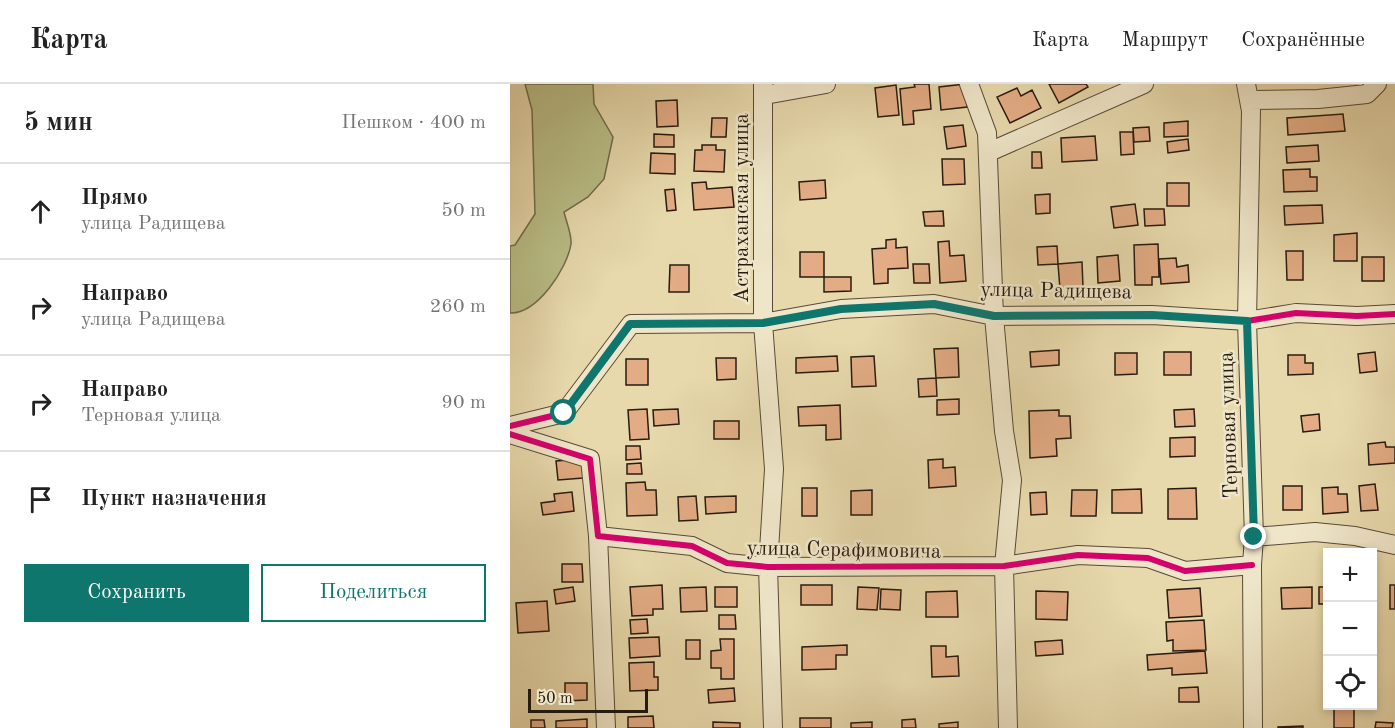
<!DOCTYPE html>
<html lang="ru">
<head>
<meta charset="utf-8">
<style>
  body { margin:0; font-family:"Old Standard TT",serif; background:#f2f2f2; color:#222 }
  .controls { position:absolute; right:18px; bottom:18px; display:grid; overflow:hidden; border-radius:0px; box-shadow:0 3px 9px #0003 }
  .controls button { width:54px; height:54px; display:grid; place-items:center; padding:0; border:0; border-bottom:2px solid #e0e0e0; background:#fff; color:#222; font:30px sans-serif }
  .scale { position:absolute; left:18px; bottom:15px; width:120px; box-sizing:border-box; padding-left:6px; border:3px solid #281b0f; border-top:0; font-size:16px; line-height:21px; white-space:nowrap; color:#281b0f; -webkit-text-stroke:4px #efe6c9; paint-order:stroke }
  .stop { position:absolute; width:18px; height:18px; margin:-14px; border:4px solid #0f766e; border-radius:50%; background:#fff }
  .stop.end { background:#0f766e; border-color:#fff; box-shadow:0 2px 6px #0008 }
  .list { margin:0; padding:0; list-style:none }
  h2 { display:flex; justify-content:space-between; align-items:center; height:78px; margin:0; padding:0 24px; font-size:26px }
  h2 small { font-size:20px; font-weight:400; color:#767676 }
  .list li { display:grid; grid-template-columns:39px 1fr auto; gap:18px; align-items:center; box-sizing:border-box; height:96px; padding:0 24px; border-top:2px solid #e0e0e0 }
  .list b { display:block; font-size:22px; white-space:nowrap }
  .list p { margin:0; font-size:20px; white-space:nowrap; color:#767676 }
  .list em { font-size:20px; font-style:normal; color:#767676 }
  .actions { display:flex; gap:12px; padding:18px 24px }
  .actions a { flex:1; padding:14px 0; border:2px solid #0f766e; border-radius:0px; text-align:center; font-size:21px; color:#0f766e }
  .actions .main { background:#0f766e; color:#fff }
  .icon { flex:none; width:33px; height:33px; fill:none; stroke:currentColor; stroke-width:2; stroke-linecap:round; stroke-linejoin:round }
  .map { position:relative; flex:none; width:885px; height:644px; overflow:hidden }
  header { display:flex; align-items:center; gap:36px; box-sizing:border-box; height:84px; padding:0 30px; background:#fff; border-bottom:2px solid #e0e0e0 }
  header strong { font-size:28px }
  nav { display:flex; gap:33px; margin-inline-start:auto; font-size:21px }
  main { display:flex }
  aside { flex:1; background:#fff }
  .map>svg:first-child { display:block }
  .green { fill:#b9be87; stroke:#706c4b; stroke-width:1.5 }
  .building { fill:#e3ac84; stroke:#281b0f; stroke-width:1.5 }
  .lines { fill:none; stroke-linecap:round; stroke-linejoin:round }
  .street-casing { stroke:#584a36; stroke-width:20 }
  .street { stroke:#efe6c9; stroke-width:18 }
  .cycleway-casing { stroke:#efe6c9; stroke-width:10 }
  .cycleway { stroke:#d6006c; stroke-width:6 }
  .route { stroke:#0f766e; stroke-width:8 }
  .labels { text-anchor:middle; stroke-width:5; stroke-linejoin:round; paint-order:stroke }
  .street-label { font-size:21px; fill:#281b0f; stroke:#efe6c9 }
</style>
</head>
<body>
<header>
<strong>Карта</strong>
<nav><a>Карта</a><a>Маршрут</a><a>Сохранённые</a></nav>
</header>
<main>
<aside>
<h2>5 мин<small>Пешком · 400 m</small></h2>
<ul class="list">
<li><svg class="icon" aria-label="ahead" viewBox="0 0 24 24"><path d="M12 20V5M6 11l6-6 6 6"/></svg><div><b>Прямо</b><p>улица Радищева</p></div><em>50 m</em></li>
<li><svg class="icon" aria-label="right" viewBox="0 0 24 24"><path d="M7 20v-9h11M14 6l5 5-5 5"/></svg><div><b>Направо</b><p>улица Радищева</p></div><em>260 m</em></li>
<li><svg class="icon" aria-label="right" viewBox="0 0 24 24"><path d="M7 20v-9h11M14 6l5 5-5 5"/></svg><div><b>Направо</b><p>Терновая улица</p></div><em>90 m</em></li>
<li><svg class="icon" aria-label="arrive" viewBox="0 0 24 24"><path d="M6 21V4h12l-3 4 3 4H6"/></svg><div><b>Пункт назначения</b></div></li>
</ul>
<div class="actions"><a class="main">Сохранить</a><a>Поделиться</a></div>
</aside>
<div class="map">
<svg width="885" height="644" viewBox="0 0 885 644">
  <rect width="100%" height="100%" fill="#e7d9ac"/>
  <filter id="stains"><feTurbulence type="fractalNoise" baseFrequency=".00333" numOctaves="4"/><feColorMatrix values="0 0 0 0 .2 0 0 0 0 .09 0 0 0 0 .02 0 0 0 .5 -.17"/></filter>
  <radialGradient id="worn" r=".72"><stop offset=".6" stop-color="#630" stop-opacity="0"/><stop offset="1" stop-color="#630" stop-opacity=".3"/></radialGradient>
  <path class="green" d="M15,0H83L84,20L103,53L94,95L78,113L54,128C56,137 62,151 61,160C57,185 27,230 0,229V162L5,161L25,130L22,26Z"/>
  <path class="building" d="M404,0H419L421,25L403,27L404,40L393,41L390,5L405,3Z
    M455,0L457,23L431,26L429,3Z
    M539,0H576L578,3L549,19Z
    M386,1L389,31L368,33L365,4Z
    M507,4L511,12L522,6L531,24L500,39L487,13Z
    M167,16L168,42L147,43L146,17Z
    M833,30L835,47L778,51L777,34Z
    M202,34H217L216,53H201Z
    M678,37V52L654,53V39Z
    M453,41L456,62L437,65L434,43Z
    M639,43L640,57L624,58L623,44Z
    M610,48H623L624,70L611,71Z
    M144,50L164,51V63H144Z
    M585,52L587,76L552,78L551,54Z
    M678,55L679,66L658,69L657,58Z
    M192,61H206V66H215L214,88L184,87L185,66H192Z
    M808,61L809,77L777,79L776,63Z
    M522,68H531L532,84H522Z
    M141,69L165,70V90L140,89Z
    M432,75H454L455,100L433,101Z
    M800,85V93H807V107L774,108L773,86Z
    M315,96L316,114L290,116L289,98Z
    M196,98L197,105L222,103L224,123L184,126L182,99Z
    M657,99H679V122H657Z
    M164,105L166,126L157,127L155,106Z
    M540,110V129L526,130L525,111Z
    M625,120L628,141L604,144L601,123Z
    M812,121L813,139L775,141L774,122Z
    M634,125H654L655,141L635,142Z
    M433,127L434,142H415L413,128Z
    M847,149V177H824V151Z
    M386,155V164L397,163L398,184L378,185V199L364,200L362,165L376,164V156Z
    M439,157L440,172L454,171L456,197L430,199L428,158Z
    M648,160L649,193H642V201H625L624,161Z
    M547,162L548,180L528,181L527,163Z
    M776,167H793V196H777Z
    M290,168H314V193H290Z
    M608,171L610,197L588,199L587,173Z
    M852,173H874V197H852Z
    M666,174L667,183L678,181L679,198L651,200L649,175Z
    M572,178L573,203L550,205L548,180Z
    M403,180H419L420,199H404Z
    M160,181H179V208H159Z
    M314,193H341V207L314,208Z
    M448,264L449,293L426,294L424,265Z
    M549,266V281L521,283L520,268Z
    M654,268H681V291H654Z
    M865,268L867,287L850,289L848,270Z
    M605,269H627V290L605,291Z
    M778,271H795V279H803V290L778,291Z
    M327,272L328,287L286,289V274Z
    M364,272L366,302L342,303L341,273Z
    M206,274H226V295L207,296Z
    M116,275H138V301H116Z
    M426,294L427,312L409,313L408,295Z
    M449,315V330L427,331V316Z
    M330,321L331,355L316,356V341L289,342L288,323Z
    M137,325L139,355L120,356L118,326Z
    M168,325L169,340L144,342L143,326Z
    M684,325L685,342L665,343L664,326Z
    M549,326V332H560L561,354L546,355L547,372L520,374L519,327Z
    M809,330L810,346L793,348L791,332Z
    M204,337H229V355H204Z
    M685,353V372L660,373V354Z
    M875,358L876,363H885V379L859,381L858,360Z
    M116,362H130L131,375L116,376Z
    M72,375L73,394L48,396L46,377Z
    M433,375V384L445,383L446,402L419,404L418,376Z
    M131,379L132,390H117V380Z
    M135,398L136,406H146L147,431L117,432L116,399Z
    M865,400L868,426L851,427L849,402Z
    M773,402H792V426H773Z
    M828,403V410H837L838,428L813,430L812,404Z
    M292,404H307V432H292Z
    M686,404L687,435H658V405Z
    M631,405L632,429H602V406Z
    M362,406V431H341V407Z
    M562,406H587L586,432H561Z
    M62,408L64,427L33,431L31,419L45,417L44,410Z
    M536,408L537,430L521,431L520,409Z
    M186,412L188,436L169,437L168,413Z
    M226,412V428L196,430L195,413Z
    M52,480H72L73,498H52Z
    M152,501L153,525H143V531L122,532L120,503Z
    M291,501H322V521H291Z
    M880,501H885V525H880Z
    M63,503L65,517L46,520L44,506Z
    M196,503L197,527L171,528L170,504Z
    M205,503H227V523H205Z
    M348,503L369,504L367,526L347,525Z
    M802,503V524L772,525L771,504Z
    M809,503H818V520H809Z
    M690,504L692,532L659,534L657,506Z
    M371,505L391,506L390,526L370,525Z
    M447,507L448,533H416V508Z
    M526,507L558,508L557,536L526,535Z
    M37,517L39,547L8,549L6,519Z
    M209,531H225L226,545H209Z
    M137,535L138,549L121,550L120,536Z
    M694,536L696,566L663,567V556L657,557L656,538Z
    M149,553L150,572L120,574L119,554Z
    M210,555H224V595H211V584H201V567L211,566Z
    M176,556H190V575H176Z
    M552,556L553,570L526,572L525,558Z
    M337,561V571H326V585L292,586V563Z
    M421,562H436V573L448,572L449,592L422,593Z
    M695,567L697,589L662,591V584L638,586L637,571Z
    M144,578V593H148V606L120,607L119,579Z
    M55,599H77V616L55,617Z
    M688,603L689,618H669V604Z
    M224,604L225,617L199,619L198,606Z
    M824,622H844V644H824Z
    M143,632L144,644H118V633Z
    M290,634H321V644H290Z
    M77,635V644H46V637Z
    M405,635L406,644H392V636Z
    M21,636H34L35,644H21Z
    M203,638L230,639V644H203Z
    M362,638V644H341V639Z
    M448,638V644H429V640Z
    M866,638L883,639L882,644H865Z
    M793,642V644H768V643Z"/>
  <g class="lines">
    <g class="street-casing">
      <path id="street" d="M253,0V239L264,385L258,483L263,644
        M459,0L477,49L484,232L494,347L502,396L494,482L498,644
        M736,0L741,27L737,237L744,453L742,481L743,644
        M255,11L316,0
        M739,16L808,15L857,10L867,0
        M479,68L634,0
        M0,342L54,329L121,240L253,239L331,225L424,220L484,232L642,231L737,237L786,229L847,232L885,230
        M0,350L80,375L88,452L182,462L217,479L258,483L494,482L568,471L638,474L675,487L742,481
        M88,452L96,644
        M744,453L805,448L845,452L885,461"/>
    </g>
    <use href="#street" class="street"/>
    <g class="cycleway-casing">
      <path id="cycleway" d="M0,342L54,329L121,240L253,239L331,225L424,220L484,232L642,231L737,237L786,229L847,232L885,230
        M0,350L80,375L88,452L182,462L217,479L258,483L494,482L568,471L638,474L675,487L742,481"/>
    </g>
    <use href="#cycleway" class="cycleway"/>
  </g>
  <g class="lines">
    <path class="route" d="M54,329L120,240L253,239L331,225L424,220L484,232L642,231L737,237L744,453"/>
  </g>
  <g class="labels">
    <g class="street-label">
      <text transform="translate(231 124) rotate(-90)" y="7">Астраханская улица</text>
      <text transform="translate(546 206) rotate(1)" y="7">улица Радищева</text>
      <text transform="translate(718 341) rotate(-92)" y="7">Терновая улица</text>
      <text transform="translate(334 465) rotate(1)" y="7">улица Серафимовича</text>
    </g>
  </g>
  <rect width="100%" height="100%" filter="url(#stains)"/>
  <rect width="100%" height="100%" fill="url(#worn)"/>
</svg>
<div class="controls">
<button>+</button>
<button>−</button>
<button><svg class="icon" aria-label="locate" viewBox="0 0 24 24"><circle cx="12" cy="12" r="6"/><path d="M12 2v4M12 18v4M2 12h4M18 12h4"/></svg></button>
</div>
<div class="scale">50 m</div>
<div class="stop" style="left:54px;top:329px"></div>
<div class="stop end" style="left:744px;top:453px"></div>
</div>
</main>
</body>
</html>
